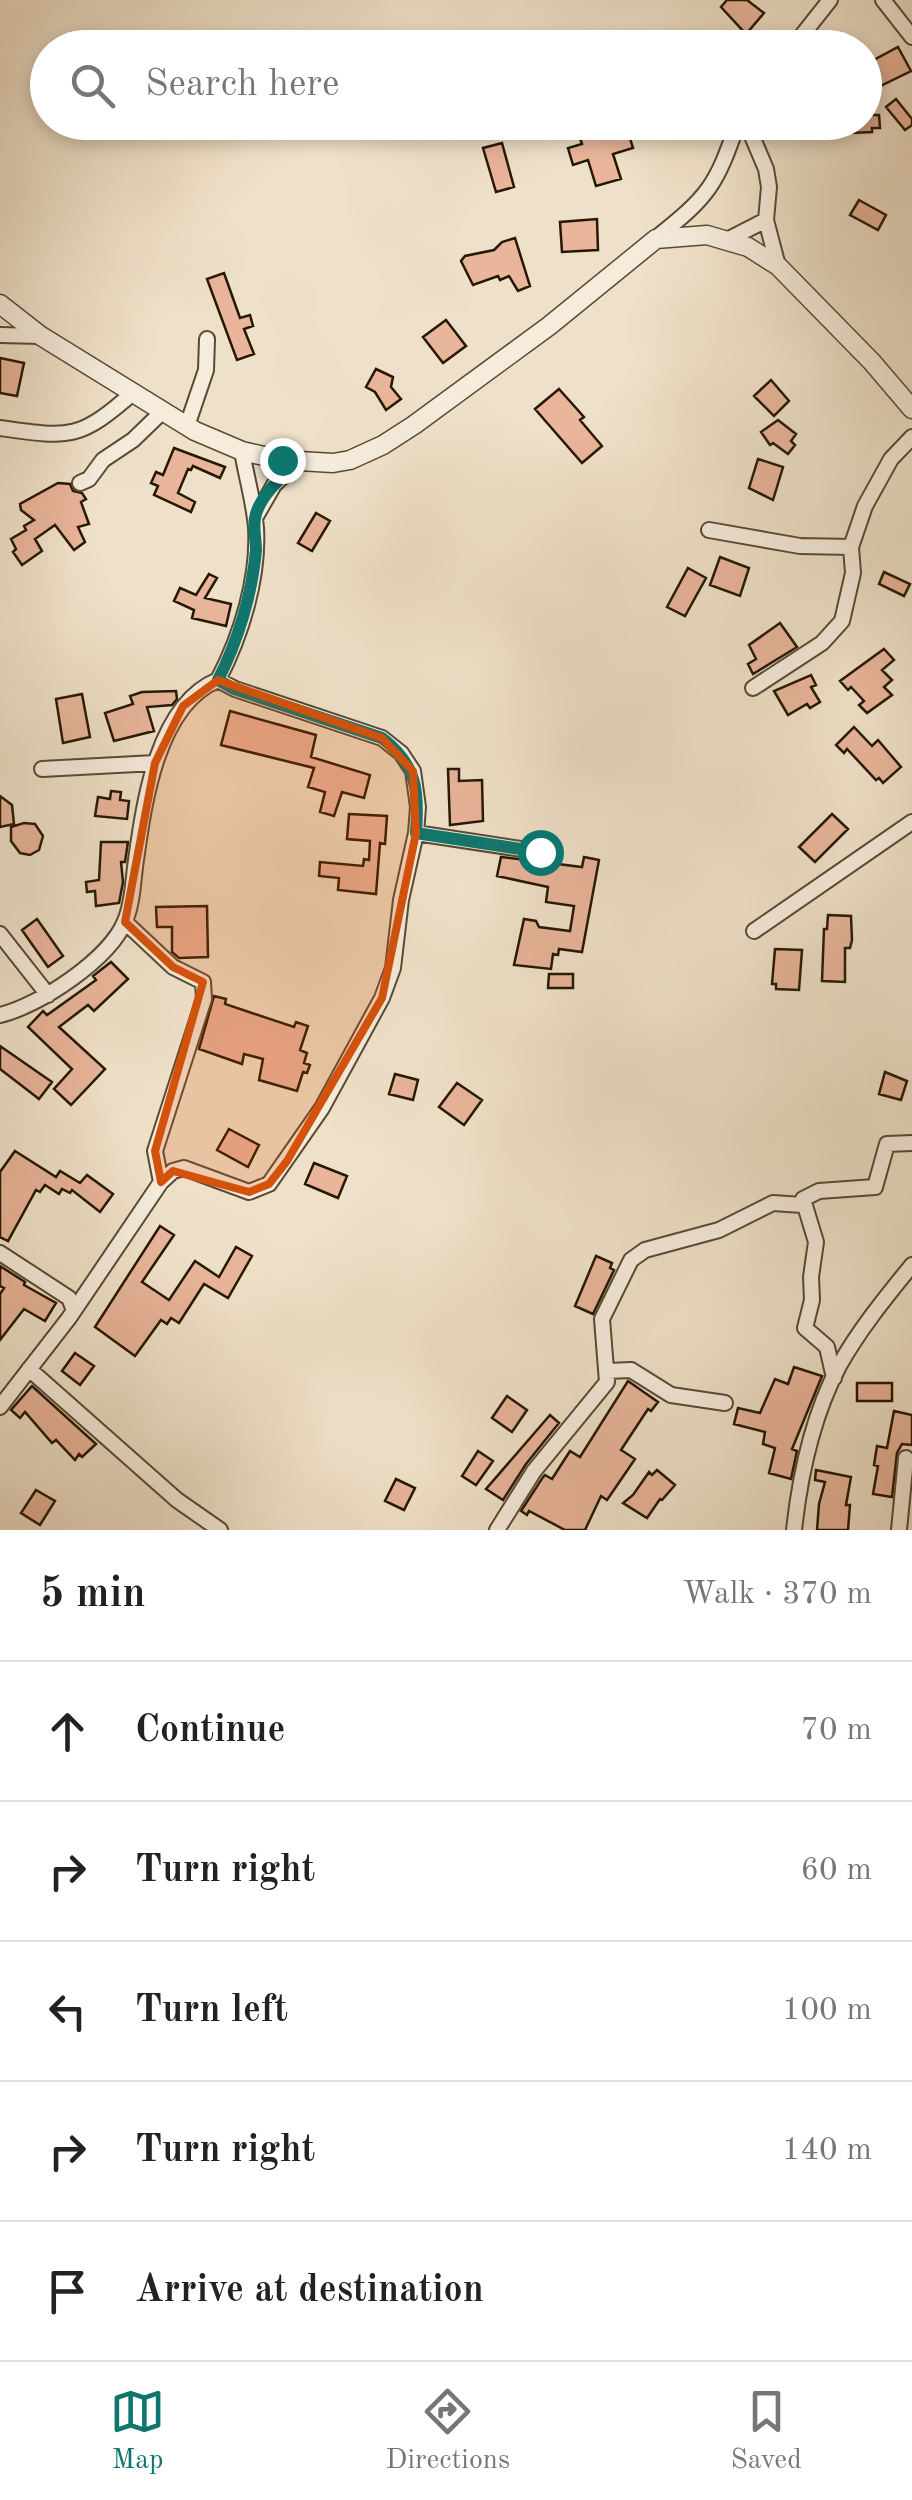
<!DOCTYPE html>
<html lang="en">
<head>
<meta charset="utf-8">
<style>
  body { margin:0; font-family:"Old Standard TT",serif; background:#f2f2f2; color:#222 }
  .stop { position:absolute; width:30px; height:30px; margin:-22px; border:8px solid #0f766e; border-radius:50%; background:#fff }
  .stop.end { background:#0f766e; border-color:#fff; box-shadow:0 2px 10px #0008 }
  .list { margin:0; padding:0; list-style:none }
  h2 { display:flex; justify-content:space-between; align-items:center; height:130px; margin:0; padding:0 40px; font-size:42px }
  h2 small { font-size:32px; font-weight:400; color:#767676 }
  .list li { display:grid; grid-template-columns:65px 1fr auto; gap:30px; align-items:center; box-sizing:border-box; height:140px; padding:0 40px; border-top:2px solid #e0e0e0 }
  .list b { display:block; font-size:38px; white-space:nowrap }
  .list em { font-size:32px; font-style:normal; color:#767676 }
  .icon { flex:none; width:55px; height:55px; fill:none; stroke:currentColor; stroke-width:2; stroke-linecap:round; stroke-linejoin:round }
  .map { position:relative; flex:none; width:912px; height:1530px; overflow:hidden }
  .search { position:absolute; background:#fff; box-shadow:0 5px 15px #0003; left:30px; right:30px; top:30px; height:110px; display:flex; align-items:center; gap:25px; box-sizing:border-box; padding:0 35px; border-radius:55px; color:#767676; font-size:38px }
  .sheet { height:830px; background:#fff }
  nav { display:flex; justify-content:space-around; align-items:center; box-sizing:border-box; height:140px; border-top:2px solid #e0e0e0; background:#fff; font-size:28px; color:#767676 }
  nav a { display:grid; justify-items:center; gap:5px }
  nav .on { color:#0f766e }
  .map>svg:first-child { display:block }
  .building { fill:#e9b59b; stroke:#251804; stroke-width:2.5 }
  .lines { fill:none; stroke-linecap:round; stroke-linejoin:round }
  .minor-casing { stroke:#584a35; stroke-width:18 }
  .tertiary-casing { stroke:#584a35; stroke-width:21 }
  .minor { stroke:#f5ecdc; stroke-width:14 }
  .tertiary { stroke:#f5ecdc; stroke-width:18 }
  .route { stroke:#0f766e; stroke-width:12 }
  .marked { fill:#d4520b; fill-opacity:0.2; stroke:#d4520b; stroke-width:8; stroke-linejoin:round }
</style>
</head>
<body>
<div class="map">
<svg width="912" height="1530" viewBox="0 0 912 1530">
  <rect width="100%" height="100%" fill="#efe1c9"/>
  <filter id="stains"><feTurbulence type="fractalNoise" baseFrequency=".002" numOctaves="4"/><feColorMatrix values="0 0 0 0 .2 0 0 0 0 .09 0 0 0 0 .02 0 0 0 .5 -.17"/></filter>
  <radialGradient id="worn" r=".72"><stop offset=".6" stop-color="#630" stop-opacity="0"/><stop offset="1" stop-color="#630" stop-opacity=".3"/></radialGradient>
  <path class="building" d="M727,0H747L764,13L746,34L721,7Z
    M898,47L911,71L864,94V70L872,66L870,62Z
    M896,99L912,119V125L905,130L886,107Z
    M864,115H879L880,128H872V132L851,133L850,122H864Z
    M604,128L607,138L628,132L633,148L613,154L621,179L596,186L588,160L573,165L568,148L582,144L579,135Z
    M502,143L514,187L496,192L483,148Z
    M859,200L886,215L878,230L850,215Z
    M597,219L598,250L562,252L560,222Z
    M515,238L530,286L518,291L509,276L500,280L498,276L473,285L461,261L465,256L494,250L502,242Z
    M224,273L240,318L250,315L253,326L244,329L254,354L237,360L207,279Z
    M446,320L466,346L443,363L423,337Z
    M0,358L24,363L17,396L0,393Z
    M376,369L393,377L391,387L401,399L386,410L375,392L366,387Z
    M771,380L789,401L774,416L754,396Z
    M559,389L584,417L580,420L602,446L582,463L535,409Z
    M778,420L796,434L791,441L795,445L788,454L773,443L770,445L761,432Z
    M174,448L225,467L220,478L193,466L191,470L188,469L178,493L195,502L191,512L154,495L158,486L151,483L156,472L163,475Z
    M758,459L783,467L773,500L749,488Z
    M58,483L70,484L73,491L82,493L86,499L81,502L89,524L78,527L85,542L74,550L55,525L35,539L42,551L22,565L13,552L16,549L11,539L26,530L24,526L34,520L21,510L20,504Z
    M316,513L330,521L312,551L298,543Z
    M720,557L749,568L740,596L710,585Z
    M688,568L706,578L685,616L667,607Z
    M884,572L910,584L904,596L879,584Z
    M209,574L217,578L205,598L231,604L226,626L192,618L194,610L174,601L180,588L196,595Z
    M780,623L797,647L753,674L748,664L756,659L749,645Z
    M884,649L894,660L882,670L892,680L884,687L892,695L867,713L859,705L864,701L851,687L848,690L840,681Z
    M811,675L816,685L811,687L820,702L810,708L807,704L788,715L774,691Z
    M176,691L177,699L172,705L147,707L154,731L114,741L105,713L133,704L130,696L142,692Z
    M82,694L90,737L63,743L56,699Z
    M230,711L316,735L311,757L370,775L364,798L342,792L334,816L320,812L325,792L308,787L314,768L221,745Z
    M854,727L872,746L878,740L901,767L883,783L879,778L876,780L847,749L844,753L836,745Z
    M448,769H459V781L482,780L483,821L450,825Z
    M111,791L121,792L120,800L129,801L127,819L95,816L98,797L110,799Z
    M0,796L12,805L14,824L0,827Z
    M349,814L387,816L385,844L380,843L376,894L338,890L339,878L319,876L320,862L363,866L364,859L369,860L370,841L347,839Z
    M832,814L848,829L815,862L799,847Z
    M24,823L35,824L43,836L39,850L30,855L20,853L11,841V827Z
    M101,842H128L125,862H121L123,882L119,903L96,906L95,891L87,892L86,882L99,880Z
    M501,857L582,867L584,857L599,860L582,952L559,949L558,955L553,954L551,969L514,965L524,919L536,921L539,927L570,931L574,906L546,902L548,887L497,876Z
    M207,906L208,957L179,958L172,952V927H157L156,907Z
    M828,915L851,916L852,940L850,948H845V982L822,981L824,929H827Z
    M37,919L63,956L48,967L22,930Z
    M775,949L802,950L799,990L776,989V984H772Z
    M111,962L128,979L94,1011L88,1005L59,1027L105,1069L71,1105L54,1089L72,1069L28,1027L43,1011L47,1015L96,980L93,976Z
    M549,974H573V988H548Z
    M214,996L226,999L225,1004L294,1027L296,1022L308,1026L300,1050L307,1053L304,1063L310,1065L307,1073L303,1072L297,1091L259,1080L263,1059L244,1054L242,1064L199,1049Z
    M0,1046L52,1082L39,1099L0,1069Z
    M885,1072L907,1081L901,1100L879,1094Z
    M395,1074L418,1080L413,1100L389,1094Z
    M457,1083L482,1100L464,1125L439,1107Z
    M229,1129L259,1145L248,1167L217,1150Z
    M15,1151L56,1177L60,1171L80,1183L87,1175L113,1194L100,1212L72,1190L70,1193L62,1189L59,1194L45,1185L40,1192L36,1190L8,1241L0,1237V1172Z
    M314,1163L347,1176L338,1198L305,1184Z
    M160,1226L174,1235L142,1282L169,1300L195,1261L219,1277L236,1247L252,1256L228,1298L204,1284L179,1323L171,1318L167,1324L161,1320L135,1356L95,1327Z
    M596,1256L612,1263L610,1268L614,1270L593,1314L575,1306Z
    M0,1266L25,1282L24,1285L56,1303L45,1321L24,1309L0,1340V1294L4,1288L0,1286Z
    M75,1353L94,1366L80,1385L62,1371Z
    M794,1367L822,1376L792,1449L797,1451L791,1479L769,1473L775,1448L763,1444L765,1432L734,1424L738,1408L760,1413L775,1379L788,1384Z
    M628,1381L658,1402L651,1411L648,1409L621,1450L635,1459L607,1500L601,1496L585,1530H565L529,1511L527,1515L521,1511L543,1477L545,1475L552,1479L570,1451L580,1457Z
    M857,1383H892V1401H857Z
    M32,1386L96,1444L82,1457L79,1454L75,1460L56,1440L52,1443L25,1412L20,1418L11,1410Z
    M507,1396L527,1410L512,1432L492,1418Z
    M894,1411L912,1415V1445L902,1444L897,1453L892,1497L873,1494L878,1466L874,1465L877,1446L887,1448Z
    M550,1415L559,1423L526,1464L503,1500L486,1489Z
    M478,1451L493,1461L476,1485L462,1476Z
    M657,1470L675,1485L662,1500L660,1499L647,1518L623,1503L633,1495L649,1472L652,1475Z
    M816,1470L851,1477L846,1505H850L848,1530H817L819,1504L825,1482L815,1480Z
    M396,1479L415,1488L404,1510L385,1501Z
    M36,1490L55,1501L40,1525L21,1513Z"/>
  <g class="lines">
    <g class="minor-casing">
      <path id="minor" d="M883,0L912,37
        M792,48L830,0
        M746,122L766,169L769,187L766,220L778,266
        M656,238C709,196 716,186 738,122
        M729,239L766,220
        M0,335L41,336
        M187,426L206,370L207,339
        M0,428C71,438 79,440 134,392
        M80,483L89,479L103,460L133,440L163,411
        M255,518L274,485L298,462
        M709,530L800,546L851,547
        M753,688L822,643L842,621L853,573L851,547L865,506L891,459L912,437
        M42,769L155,763
        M416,833L541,852
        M125,922L173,967L203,982L204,999L155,1151L161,1182
        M754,931L912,822
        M0,934L48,995
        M0,1015C39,1006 110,959 125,921C133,903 133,879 136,860C144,803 157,705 218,680C241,636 259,578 256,528C254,502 246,476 242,451
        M0,1253L69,1298L73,1308
        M29,1369L177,1500L220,1530
        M608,1371L631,1370L671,1395L725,1403
        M834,1378L827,1347L805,1328L812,1300L811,1277L816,1242L803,1199L819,1191L875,1187L887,1144L912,1143
        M0,1407L69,1318L161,1182L173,1171L184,1168L249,1192L269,1184L322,1108L382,998L393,968L401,900L416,833L418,807L413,771L401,753L382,738L235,689L218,680
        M497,1530L534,1471L607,1382L602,1319L631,1260L645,1250L719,1230L773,1203L802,1205
        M794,1530C800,1475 813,1415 839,1366C859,1330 886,1297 912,1265
        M899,1530L906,1458"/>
    </g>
    <g class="tertiary-casing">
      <path id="tertiary" d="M0,304L41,336L195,431L242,451L282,460L333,463L350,460L383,445L414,425L549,326L656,239L707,235L748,247L778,266L872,362L912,409"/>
    </g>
    <use href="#minor" class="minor"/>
    <use href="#tertiary" class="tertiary"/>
  </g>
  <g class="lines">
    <path class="route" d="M282,460L298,462C282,477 259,496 255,518C253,528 256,540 256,550C252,594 238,641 218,680L234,689L382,738C417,765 419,790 416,833L540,852"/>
  </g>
  <path class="marked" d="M218,680L382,738L413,771L416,833L382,998L287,1161L269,1184L249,1192L173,1171L161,1182L155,1151L203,982L173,967L125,922L155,763L183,706Z"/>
  <rect width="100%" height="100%" filter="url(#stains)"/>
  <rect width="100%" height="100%" fill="url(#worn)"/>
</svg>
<div class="stop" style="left:540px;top:852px"></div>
<div class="stop end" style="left:282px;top:460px"></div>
<div class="search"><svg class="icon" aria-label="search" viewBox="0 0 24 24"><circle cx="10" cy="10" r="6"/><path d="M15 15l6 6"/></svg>Search here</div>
</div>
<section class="sheet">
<h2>5 min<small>Walk · 370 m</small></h2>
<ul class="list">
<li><svg class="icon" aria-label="ahead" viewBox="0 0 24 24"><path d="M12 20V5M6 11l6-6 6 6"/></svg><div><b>Continue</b></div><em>70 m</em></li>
<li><svg class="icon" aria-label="right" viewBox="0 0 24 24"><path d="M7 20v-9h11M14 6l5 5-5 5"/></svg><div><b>Turn right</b></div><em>60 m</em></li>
<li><svg class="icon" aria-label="left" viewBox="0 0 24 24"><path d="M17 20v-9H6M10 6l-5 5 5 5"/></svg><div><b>Turn left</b></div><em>100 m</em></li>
<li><svg class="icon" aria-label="right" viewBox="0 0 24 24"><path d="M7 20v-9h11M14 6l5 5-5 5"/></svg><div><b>Turn right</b></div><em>140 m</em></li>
<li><svg class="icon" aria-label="arrive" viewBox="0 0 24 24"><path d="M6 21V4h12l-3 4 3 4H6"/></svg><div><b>Arrive at destination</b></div></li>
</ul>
</section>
<nav>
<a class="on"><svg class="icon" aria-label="map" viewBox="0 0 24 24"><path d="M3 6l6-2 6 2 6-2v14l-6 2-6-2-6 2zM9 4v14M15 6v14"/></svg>Map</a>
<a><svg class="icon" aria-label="directions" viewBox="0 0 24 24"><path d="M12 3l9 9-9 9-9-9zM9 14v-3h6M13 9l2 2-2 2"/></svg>Directions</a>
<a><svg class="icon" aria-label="saved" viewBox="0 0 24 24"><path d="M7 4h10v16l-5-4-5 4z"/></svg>Saved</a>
</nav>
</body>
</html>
